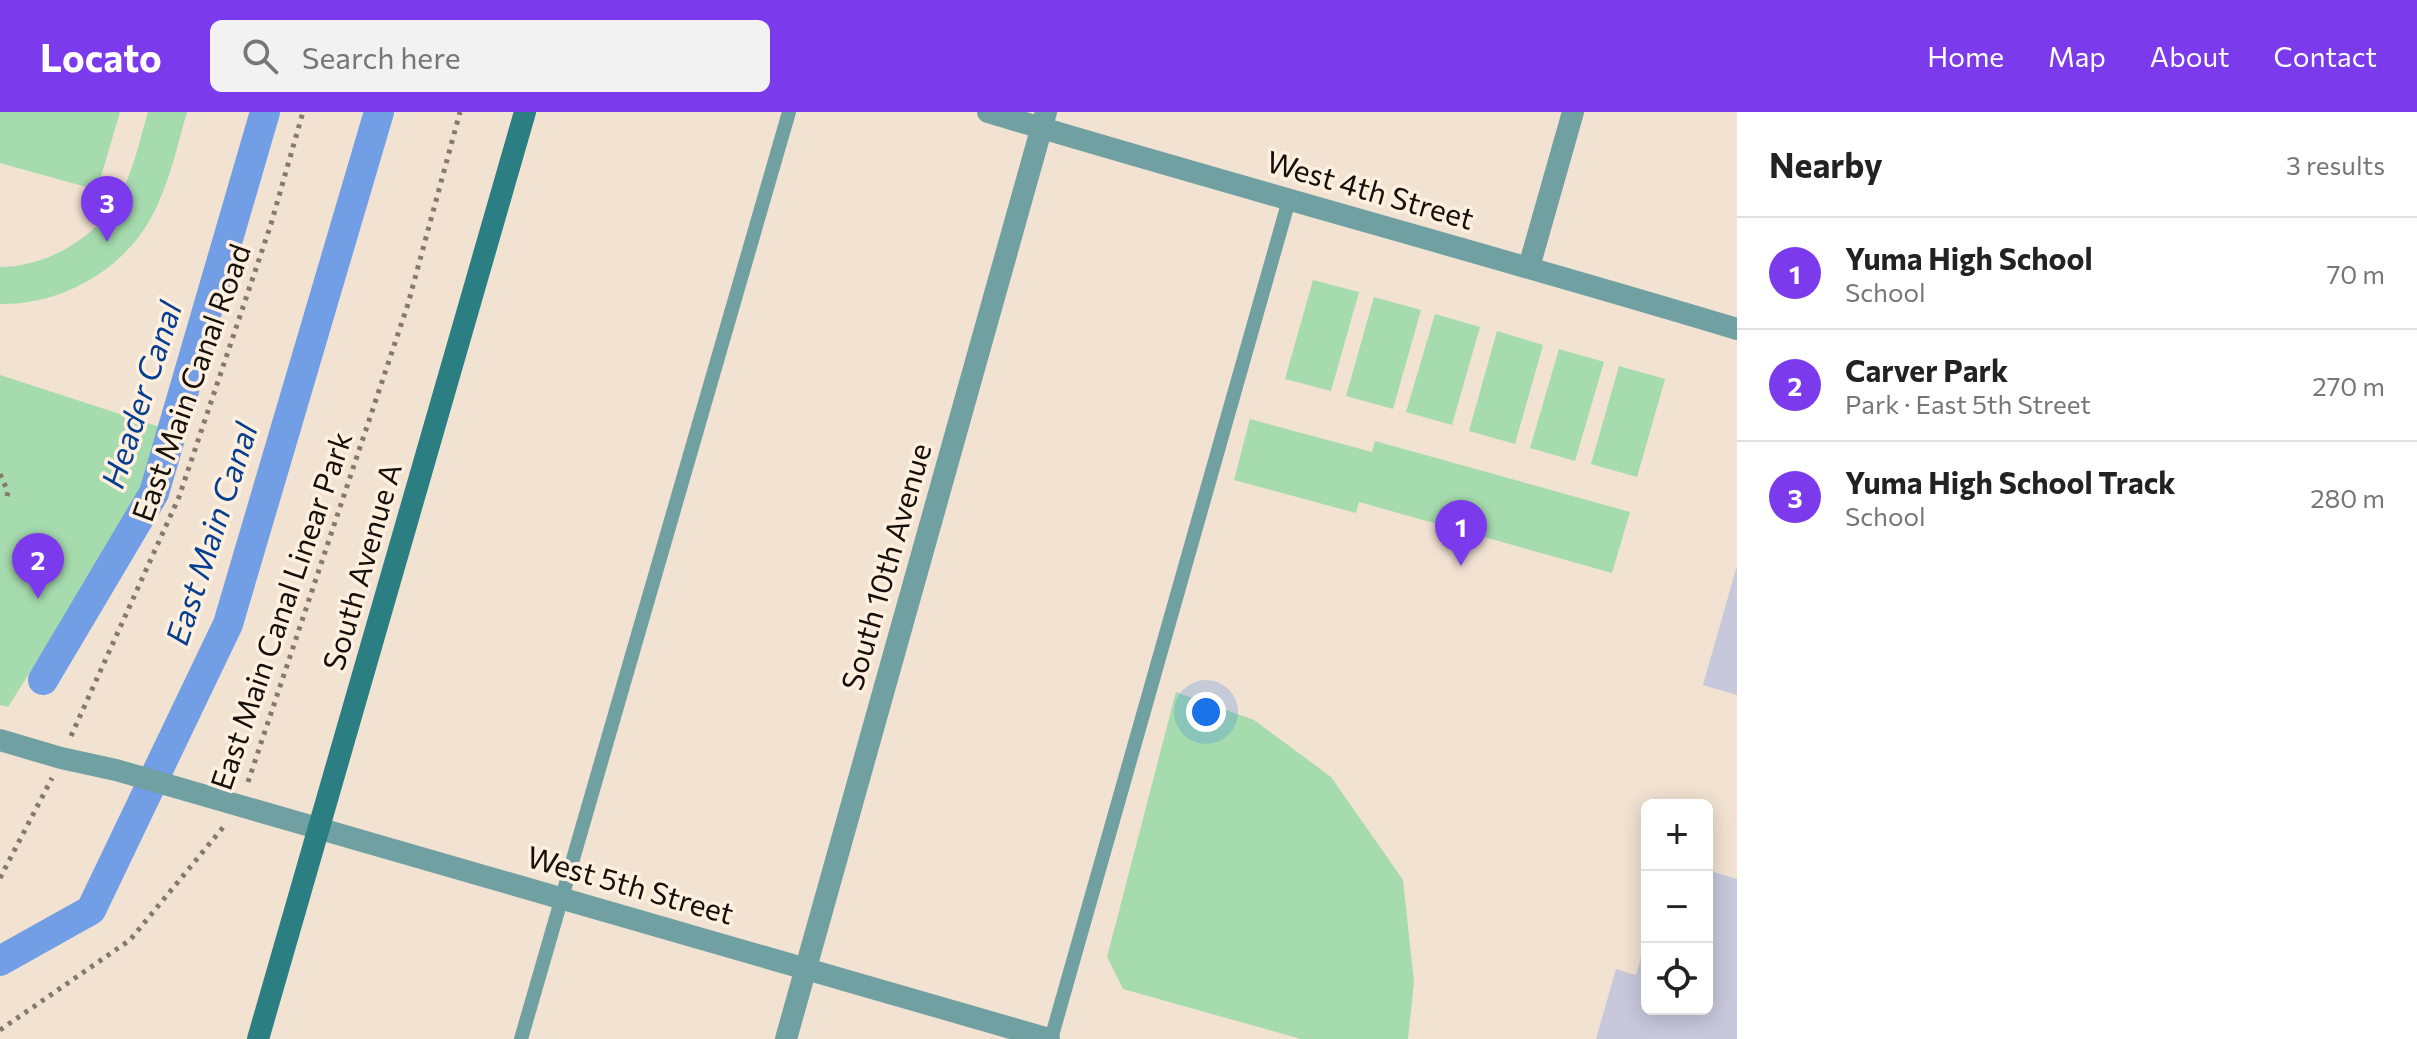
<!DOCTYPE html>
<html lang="en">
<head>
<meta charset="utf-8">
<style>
  body { margin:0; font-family:Commissioner,sans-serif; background:#f2f2f2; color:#222 }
  .controls { position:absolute; right:24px; bottom:24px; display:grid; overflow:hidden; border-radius:12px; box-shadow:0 4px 20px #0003 }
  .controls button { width:72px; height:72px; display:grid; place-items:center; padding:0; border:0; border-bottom:2px solid #e0e0e0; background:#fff; color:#222; font:40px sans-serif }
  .you { position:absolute; left:1206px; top:600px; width:28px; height:28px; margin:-20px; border:6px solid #fff; border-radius:50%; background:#1a73e8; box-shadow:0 0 0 12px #1a73e833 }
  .badge { display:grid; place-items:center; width:52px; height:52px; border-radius:50%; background:#7c3aed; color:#fff; font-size:26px; font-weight:700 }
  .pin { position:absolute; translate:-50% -66px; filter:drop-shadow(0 2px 4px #0008) }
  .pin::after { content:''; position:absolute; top:42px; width:28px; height:24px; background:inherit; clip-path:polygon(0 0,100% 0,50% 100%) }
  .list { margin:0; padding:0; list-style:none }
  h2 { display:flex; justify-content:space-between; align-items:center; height:104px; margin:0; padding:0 32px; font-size:34px }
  h2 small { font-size:26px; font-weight:400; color:#767676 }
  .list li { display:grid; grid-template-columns:52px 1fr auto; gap:24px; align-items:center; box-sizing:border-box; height:112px; padding:0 32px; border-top:2px solid #e0e0e0 }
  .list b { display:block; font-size:30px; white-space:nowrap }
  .list p { margin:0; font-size:26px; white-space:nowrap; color:#767676 }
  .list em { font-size:26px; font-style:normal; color:#767676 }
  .icon { flex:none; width:44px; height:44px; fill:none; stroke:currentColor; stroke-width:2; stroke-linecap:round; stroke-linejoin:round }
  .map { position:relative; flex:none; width:1737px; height:927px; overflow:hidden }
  header { display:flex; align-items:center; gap:48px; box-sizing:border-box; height:112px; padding:0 40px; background:#7c3aed; color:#fff }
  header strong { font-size:38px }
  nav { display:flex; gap:44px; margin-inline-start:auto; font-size:28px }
  .search { width:560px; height:72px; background:#f2f2f2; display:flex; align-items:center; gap:20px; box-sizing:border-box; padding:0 28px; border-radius:12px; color:#767676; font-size:30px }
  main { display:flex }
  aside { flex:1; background:#fff }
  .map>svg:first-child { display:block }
  .green { fill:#a6dbae }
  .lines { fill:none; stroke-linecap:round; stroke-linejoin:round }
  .canal { stroke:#729ee5; stroke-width:30 }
  .building { fill:#c7c8db }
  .path { stroke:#83796e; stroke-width:5; stroke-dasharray:4 6; stroke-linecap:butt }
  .service { stroke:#70a0a2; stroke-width:14 }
  .minor { stroke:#70a0a2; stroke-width:22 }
  .secondary { stroke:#2b7f82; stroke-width:22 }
  .labels { text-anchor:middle; stroke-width:7; stroke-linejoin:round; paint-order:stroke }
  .street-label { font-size:30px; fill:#15100a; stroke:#feefdf }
  .water-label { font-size:32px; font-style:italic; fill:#063f90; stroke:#feefdf }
</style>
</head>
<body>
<header>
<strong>Locato</strong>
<div class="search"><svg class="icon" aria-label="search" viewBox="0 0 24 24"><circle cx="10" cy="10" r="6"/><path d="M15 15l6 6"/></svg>Search here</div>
<nav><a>Home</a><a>Map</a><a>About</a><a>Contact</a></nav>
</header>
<main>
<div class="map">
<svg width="1737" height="927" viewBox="0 0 1737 927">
  <rect width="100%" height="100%" fill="#f1e2d2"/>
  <path class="green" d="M0,0H120L97,78L0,51Z
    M148,0H187C178,31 171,64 157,94C130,154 66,193 0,192V155C48,155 99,124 121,82C134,56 140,27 148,0Z
    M1313,168L1359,180L1331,279L1285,267Z
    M1374,185L1421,198L1393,297L1346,284Z
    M1435,202L1480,215L1452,313L1406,300Z
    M1497,219L1543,233L1515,332L1469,319Z
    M1559,237L1604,250L1575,349L1530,336Z
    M1619,254L1665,267L1637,365L1591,352Z
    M0,263L160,315L143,381L8,595L0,593Z
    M1250,307L1372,340L1375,329L1630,400L1612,461L1359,390L1356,401L1234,368Z
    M1176,580L1254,608L1331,665L1403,768L1414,870L1408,927H1301L1123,877L1107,845Z"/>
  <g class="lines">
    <path class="canal" d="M43,568L154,381L265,0
      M0,849L91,798L228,512L379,0"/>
  </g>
  <path class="building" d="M1736,457H1737V583L1703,573Z
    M1707,758L1737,767V927H1596L1616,857L1636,863L1646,827L1647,897H1707Z"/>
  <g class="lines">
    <path class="path" d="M0,362L8,380L6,388
      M71,624L179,385L271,112L303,0
      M248,670L408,192L460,0
      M0,766L52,666
      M0,918L130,828L225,713"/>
    <path class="service" d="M521,927L789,0
      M1051,927L1289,88"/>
    <path class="minor" d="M988,0C1237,75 1488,142 1737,217
      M1529,155L1573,0
      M0,628L61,646L116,658L1049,927
      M786,927L1046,0"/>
    <path class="secondary" d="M258,927L525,0"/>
  </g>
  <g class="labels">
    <g class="street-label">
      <text transform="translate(1370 79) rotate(16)" y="10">West 4th Street</text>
      <text transform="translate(192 271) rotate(-70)" y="10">East Main Canal Road</text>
      <text transform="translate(363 455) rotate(-74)" y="10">South Avenue A</text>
      <text transform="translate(887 455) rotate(-74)" y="10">South 10th Avenue</text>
      <text transform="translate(282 499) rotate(-71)" y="10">East Main Canal Linear Park</text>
      <text transform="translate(630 774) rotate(16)" y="10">West 5th Street</text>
    </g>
    <g class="water-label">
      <text transform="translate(142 283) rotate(-72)" y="11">Header Canal</text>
      <text transform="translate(212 422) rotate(-72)" y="11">East Main Canal</text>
    </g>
  </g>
</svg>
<div class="controls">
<button>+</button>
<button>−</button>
<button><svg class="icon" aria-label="locate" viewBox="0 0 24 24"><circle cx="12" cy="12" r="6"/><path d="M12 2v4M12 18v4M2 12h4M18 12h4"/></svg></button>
</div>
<div class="you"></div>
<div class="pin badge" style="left:1461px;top:454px">1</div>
<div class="pin badge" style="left:38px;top:487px">2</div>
<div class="pin badge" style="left:107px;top:130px">3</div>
</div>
<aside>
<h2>Nearby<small>3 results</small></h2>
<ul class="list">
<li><span class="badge">1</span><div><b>Yuma High School</b><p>School</p></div><em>70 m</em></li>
<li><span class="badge">2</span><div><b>Carver Park</b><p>Park · East 5th Street</p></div><em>270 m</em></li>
<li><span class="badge">3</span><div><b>Yuma High School Track</b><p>School</p></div><em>280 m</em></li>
</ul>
</aside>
</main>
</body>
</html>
